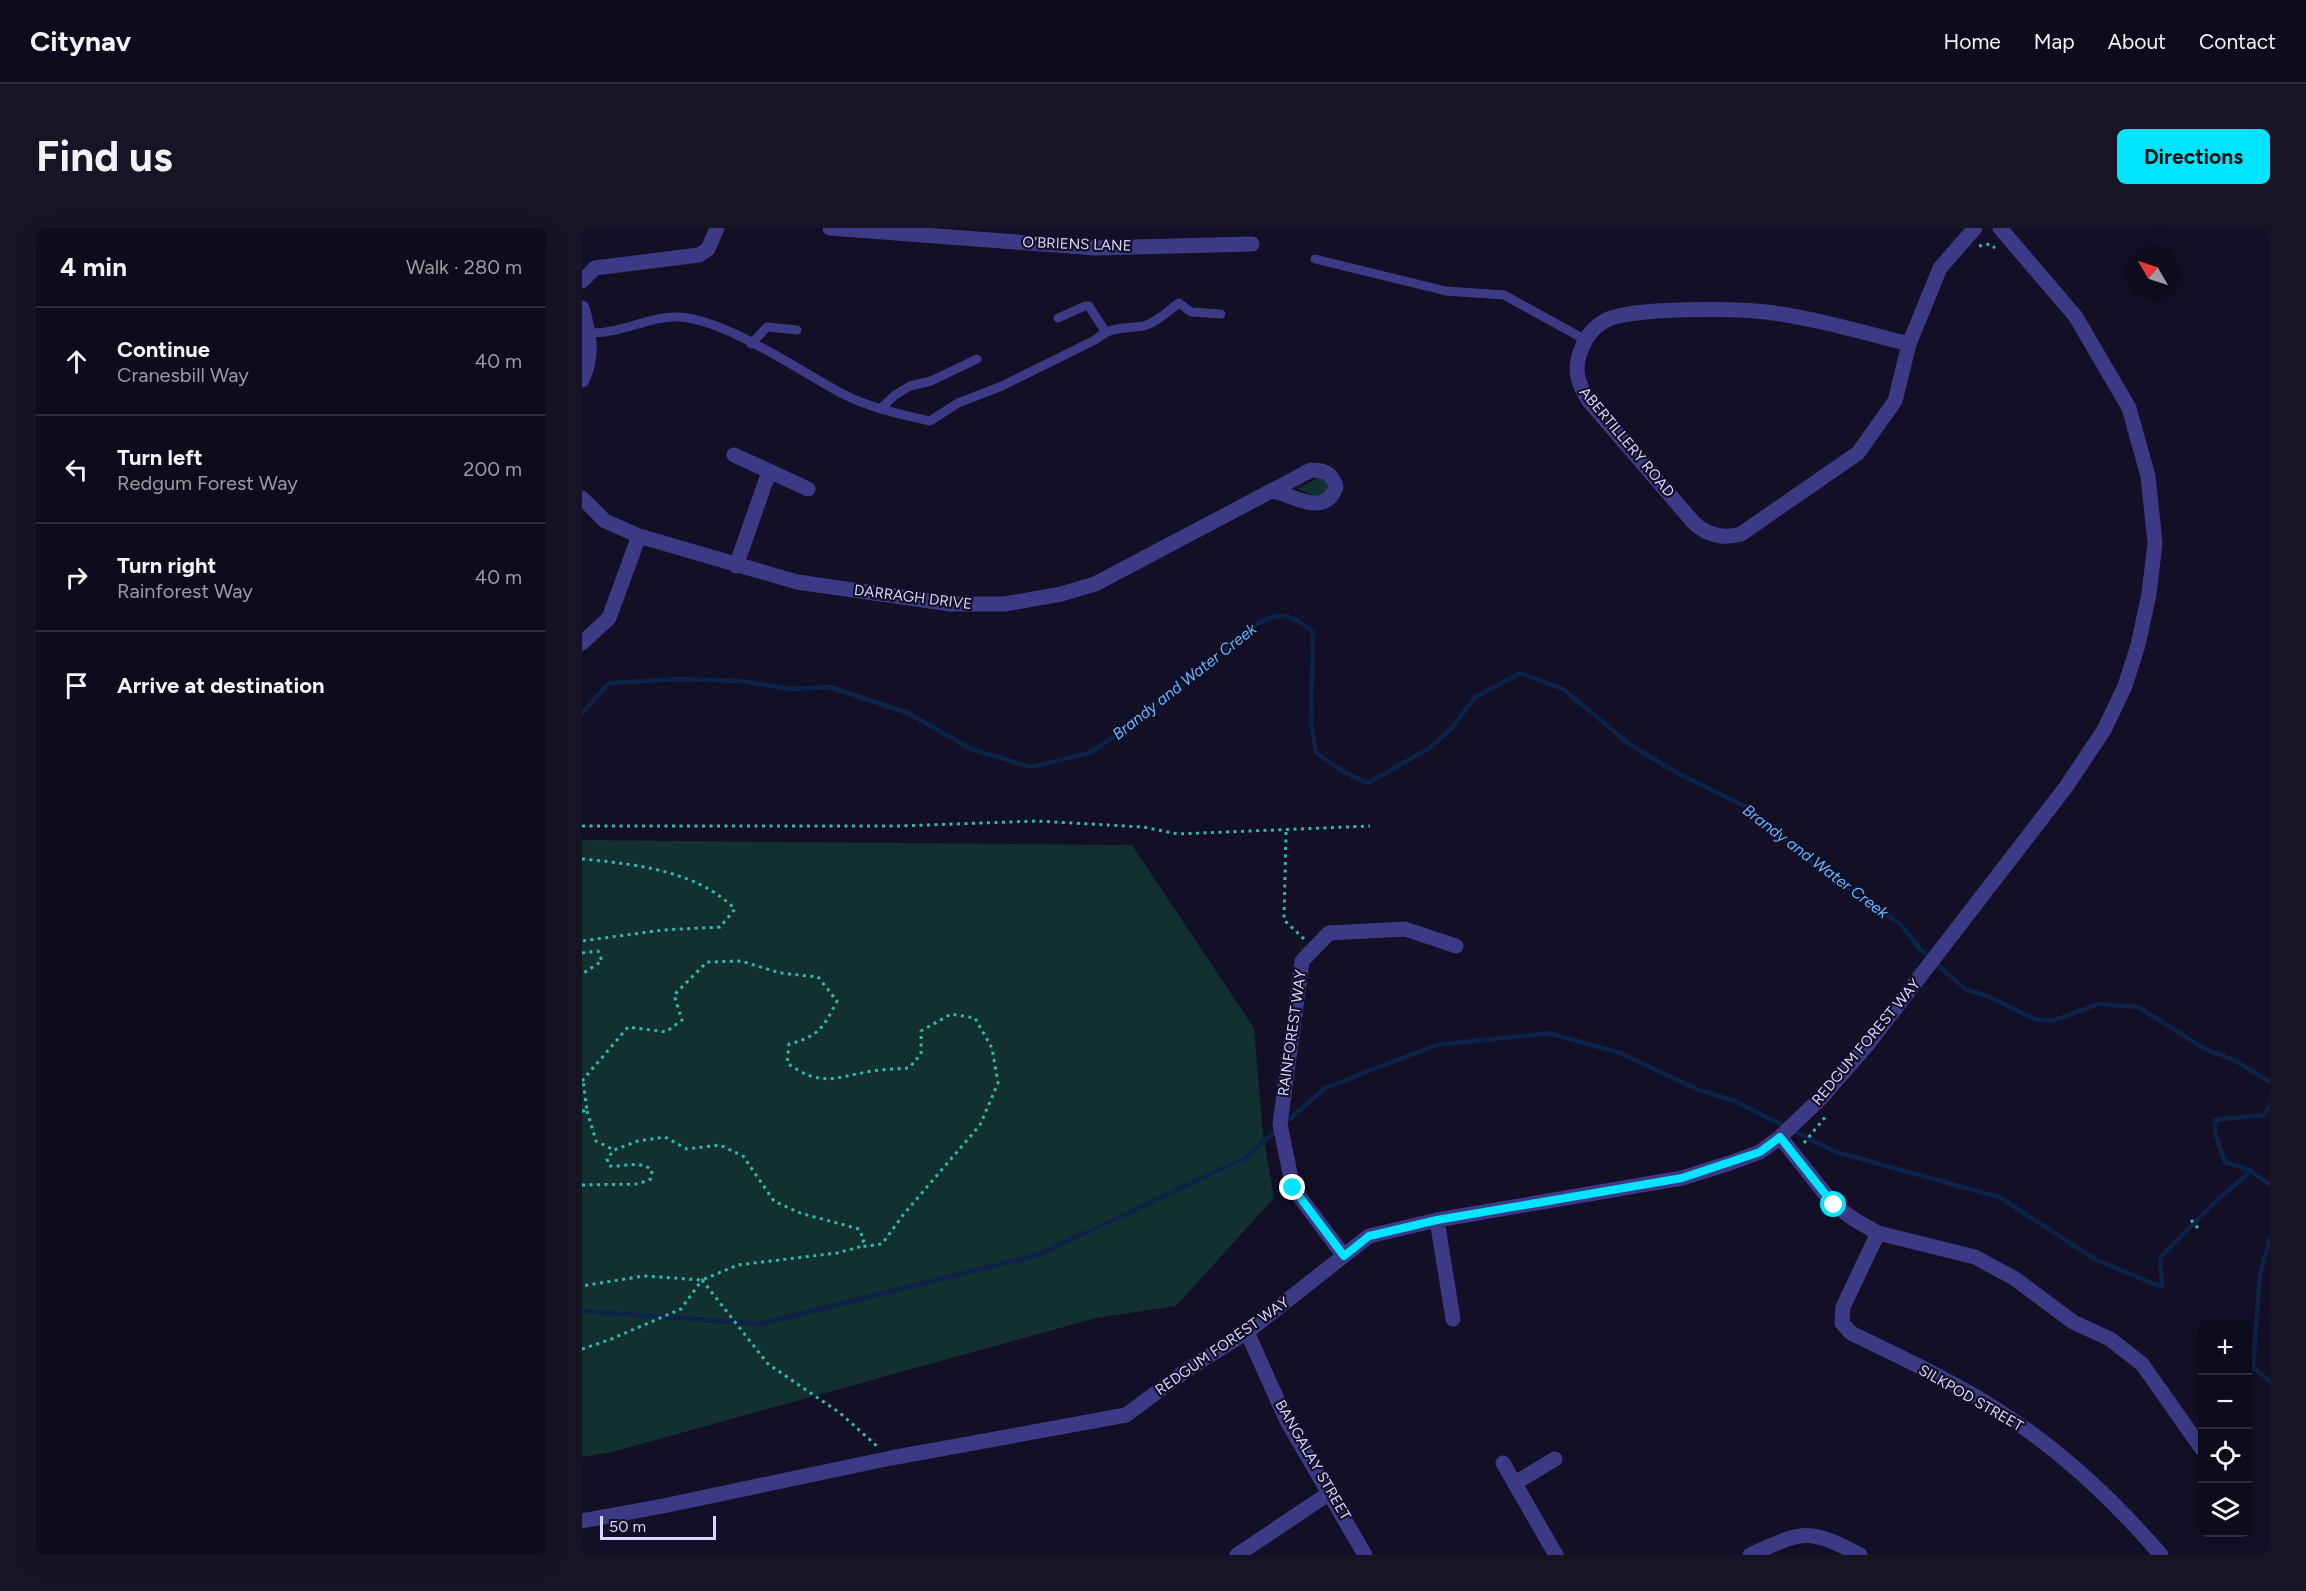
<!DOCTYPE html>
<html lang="en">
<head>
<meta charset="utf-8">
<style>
  body { margin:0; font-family:Figtree,sans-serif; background:#171425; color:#f1f3f6 }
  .controls { position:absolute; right:18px; bottom:18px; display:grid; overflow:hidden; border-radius:9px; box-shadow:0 6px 24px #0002 }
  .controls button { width:54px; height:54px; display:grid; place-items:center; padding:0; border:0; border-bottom:2px solid #2e2b3b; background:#0e0b1c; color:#f1f3f6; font:30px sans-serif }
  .compass { position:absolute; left:1544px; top:18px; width:54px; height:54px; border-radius:50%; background:#0e0b1c; box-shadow:0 6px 24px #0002; rotate:309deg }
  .scale { position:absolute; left:18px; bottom:15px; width:116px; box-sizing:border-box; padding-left:6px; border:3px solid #d9d4ff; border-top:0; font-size:16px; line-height:21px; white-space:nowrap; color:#d9d4ff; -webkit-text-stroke:4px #130f26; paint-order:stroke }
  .stop { position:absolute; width:18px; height:18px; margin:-14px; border:4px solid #00e5ff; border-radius:50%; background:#fff }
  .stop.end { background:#00e5ff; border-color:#fff; box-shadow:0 2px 6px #0008 }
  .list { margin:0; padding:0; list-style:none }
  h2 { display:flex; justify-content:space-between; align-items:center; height:78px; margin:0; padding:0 24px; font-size:26px }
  h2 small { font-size:20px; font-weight:400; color:#9b9ba3 }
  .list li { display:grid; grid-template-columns:39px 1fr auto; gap:18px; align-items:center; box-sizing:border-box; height:108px; padding:0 24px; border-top:2px solid #2e2b3b }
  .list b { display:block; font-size:22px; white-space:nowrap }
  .list p { margin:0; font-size:20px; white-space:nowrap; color:#9b9ba3 }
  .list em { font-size:20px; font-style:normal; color:#9b9ba3 }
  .icon { flex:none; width:33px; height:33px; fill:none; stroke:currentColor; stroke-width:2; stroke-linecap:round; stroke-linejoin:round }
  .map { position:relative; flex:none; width:1688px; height:1327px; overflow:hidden; border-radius:9px }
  header { display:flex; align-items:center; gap:36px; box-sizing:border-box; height:84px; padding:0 30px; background:#0e0b1c; border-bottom:2px solid #2e2b3b }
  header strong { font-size:28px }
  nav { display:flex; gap:33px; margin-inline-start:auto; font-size:21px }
  .intro { display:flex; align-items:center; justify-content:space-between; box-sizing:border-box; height:144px; padding:0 36px }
  h1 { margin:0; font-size:42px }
  .button { padding:15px 27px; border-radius:9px; background:#00e5ff; color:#111; font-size:21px; font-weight:700 }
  main { display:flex; gap:36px; padding:0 36px }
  aside { flex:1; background:#0e0b1c; border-radius:9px; box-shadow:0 6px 24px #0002 }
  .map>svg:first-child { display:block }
  .green { fill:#12302f }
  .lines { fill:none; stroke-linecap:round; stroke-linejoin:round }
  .stream { stroke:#0c2248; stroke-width:4.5 }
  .path { stroke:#2fb8b0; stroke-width:3; stroke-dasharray:3 4.5; stroke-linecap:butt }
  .service { stroke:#3d3a85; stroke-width:9 }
  .minor { stroke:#3d3a85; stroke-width:15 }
  .tertiary { stroke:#3d3a85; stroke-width:15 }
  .route { stroke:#00e5ff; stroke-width:8 }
  .labels { text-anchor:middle; stroke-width:4.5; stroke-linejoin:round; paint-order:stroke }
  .street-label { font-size:15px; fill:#d9d4ff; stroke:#130f26 }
  .water-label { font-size:16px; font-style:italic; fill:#62b6ff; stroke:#130f26 }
</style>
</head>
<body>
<header>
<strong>Citynav</strong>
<nav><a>Home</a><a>Map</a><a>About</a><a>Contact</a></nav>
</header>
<div class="intro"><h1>Find us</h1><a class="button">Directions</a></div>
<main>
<aside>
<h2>4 min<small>Walk · 280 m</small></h2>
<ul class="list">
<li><svg class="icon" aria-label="ahead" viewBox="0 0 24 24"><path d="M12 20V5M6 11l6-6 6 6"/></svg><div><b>Continue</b><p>Cranesbill Way</p></div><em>40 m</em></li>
<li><svg class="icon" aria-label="left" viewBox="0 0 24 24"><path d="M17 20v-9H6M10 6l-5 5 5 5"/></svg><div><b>Turn left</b><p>Redgum Forest Way</p></div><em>200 m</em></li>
<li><svg class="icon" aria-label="right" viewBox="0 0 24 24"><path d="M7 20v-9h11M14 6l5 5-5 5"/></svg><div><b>Turn right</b><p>Rainforest Way</p></div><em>40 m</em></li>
<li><svg class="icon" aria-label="arrive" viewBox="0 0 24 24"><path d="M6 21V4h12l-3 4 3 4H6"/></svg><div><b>Arrive at destination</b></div></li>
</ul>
</aside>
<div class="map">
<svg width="1688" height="1327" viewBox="0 0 1688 1327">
  <rect width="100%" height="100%" fill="#130f26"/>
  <path class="green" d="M737,249L745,253L747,262L735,269L716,261Z
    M0,612L550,617L672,800L681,906L692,970L594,1078L514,1090L30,1224L0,1229Z"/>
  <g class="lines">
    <path class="stream" d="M0,485L27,455L99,451L159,453L209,461L248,459L326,485L389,521L449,539L507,525L549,498L674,396C701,382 707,386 731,404L729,495L734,525L762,544L786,555L846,521L870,500L892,470L938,445L981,461L1047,516L1097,546L1172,583L1224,630L1318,696L1340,723L1383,761L1405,768L1453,791L1470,793L1516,776L1556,779L1623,821L1654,833L1688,854
      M1688,878L1682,887L1633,892L1634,908L1643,934L1669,943L1688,957
      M703,895L743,860L854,817L967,805L1038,825L1117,862L1153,873L1254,924L1417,969L1514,1032L1580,1059L1578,1030L1633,974L1669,943
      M1688,1011L1678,1046L1671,1140L1688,1153
      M0,1083L178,1096L456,1027L663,930L697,900"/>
    <path class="path" d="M1397,18L1408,16L1413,20
      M0,598H317L455,593L561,599L596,606L788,598
      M704,604L702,692L722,711
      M0,631C51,636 114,642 153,681L138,699L81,702L0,713
      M0,725L16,723L20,733L0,746
      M0,853L46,799L84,804L100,792L92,767L125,734L159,733L198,745L236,749L255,773C242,799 236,809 207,816L205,835C240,860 253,849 290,843C302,841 315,841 327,840L339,826V803L369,786L393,790L410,820L416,855L398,897L321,987L300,1016L277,1019
      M0,883H5L1,852
      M5,883L14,913L32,922
      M1222,915L1244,888
      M0,957L56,956L69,951L70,942C57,932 43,939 27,938L25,931L32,922L56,913L83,909L105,921L138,917L161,928L192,973L218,985L277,1001L282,1012L277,1019L255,1025L156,1037L120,1052L61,1048L0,1058
      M1609,992L1616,1000
      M0,1121L27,1112L99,1081L120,1052L186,1136L258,1185L296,1219"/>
    <path class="service" d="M733,31L864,63L922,67L1002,111
      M476,90L503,78H507L523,103
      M7,105C40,106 66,88 96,89C144,91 217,143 261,166C288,180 318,186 348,193L376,175L420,158L513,112C529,98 541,101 561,98C574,95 586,83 597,75L609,84L639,86
      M169,116L185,99L215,102
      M298,181L313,167L328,158L349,153L395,131"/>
    <path class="minor" d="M248,0L514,20L670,16
      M0,53L13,40L117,27L126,21L135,0
      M0,80C7,105 12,126 0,152
      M1327,116C1280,104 1232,90 1184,84C1152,80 1058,80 1029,90C1014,96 1004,108 999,122C991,142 996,156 1007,173L1112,295C1126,308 1141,311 1159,306L1276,225L1313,173L1327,116L1358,40L1393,0
      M152,227L226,261
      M0,270L23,293L57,308L215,354L369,376H423L479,366L513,356L729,242C743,242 750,245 754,259C743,289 714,269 692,263
      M154,338L187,244
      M0,415L27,390L57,308
      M1198,909L1252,977L1273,992L1296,1005L1393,1029L1432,1050L1491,1094L1528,1111L1560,1136L1620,1221
      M855,992L871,1091
      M1296,1005L1261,1079L1260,1095L1269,1105C1316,1128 1366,1151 1411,1179C1475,1219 1530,1270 1579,1327
      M762,1028L711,960L698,896L720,733L747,705L823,701L874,718
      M665,1104L705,1193L783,1327
      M921,1235L974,1327
      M933,1255L973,1231
      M0,1293L81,1278L309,1230L544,1187L606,1141L665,1104L787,1008L855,992L1100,950L1148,935L1178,924L1198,909L1239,870L1286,816
      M655,1327L749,1264
      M1168,1327C1222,1303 1224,1299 1278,1327"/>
    <path class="tertiary" d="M1286,816L1484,559L1522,502L1543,458L1556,417L1567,366L1573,315L1566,248L1547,180L1494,89L1418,0"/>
  </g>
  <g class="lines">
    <path class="route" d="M711,960L762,1028L787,1008L855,992L1100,950L1178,924L1198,909L1252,977"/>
  </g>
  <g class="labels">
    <g class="street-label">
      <text transform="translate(495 16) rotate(2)" y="5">O'BRIENS LANE</text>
      <text transform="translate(1045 214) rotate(50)" y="5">ABERTILLERY ROAD</text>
      <text transform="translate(331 369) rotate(7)" y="5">DARRAGH DRIVE</text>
      <text transform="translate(710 805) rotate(-82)" y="5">RAINFOREST WAY</text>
      <text transform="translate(1284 814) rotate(-50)" y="5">REDGUM FOREST WAY</text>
      <text transform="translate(640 1118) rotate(-35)" y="5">REDGUM FOREST WAY</text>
      <text transform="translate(1389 1170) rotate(30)" y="5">SILKPOD STREET</text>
      <text transform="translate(731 1232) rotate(60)" y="5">BANGALAY STREET</text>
    </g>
    <g class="water-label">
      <text transform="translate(602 453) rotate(-38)" y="6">Brandy and Water Creek</text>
      <text transform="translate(1234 633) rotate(37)" y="6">Brandy and Water Creek</text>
    </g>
  </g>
</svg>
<div class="controls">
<button>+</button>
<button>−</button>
<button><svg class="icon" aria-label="locate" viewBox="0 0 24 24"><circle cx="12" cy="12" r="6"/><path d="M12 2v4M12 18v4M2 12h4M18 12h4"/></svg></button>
<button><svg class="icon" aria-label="layers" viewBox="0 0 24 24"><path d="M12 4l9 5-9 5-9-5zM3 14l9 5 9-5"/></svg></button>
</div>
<svg class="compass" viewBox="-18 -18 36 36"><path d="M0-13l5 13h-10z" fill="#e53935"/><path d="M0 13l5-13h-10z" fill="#9b9ba3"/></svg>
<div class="scale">50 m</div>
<div class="stop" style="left:1252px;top:977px"></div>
<div class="stop end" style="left:711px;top:960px"></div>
</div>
</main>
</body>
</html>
